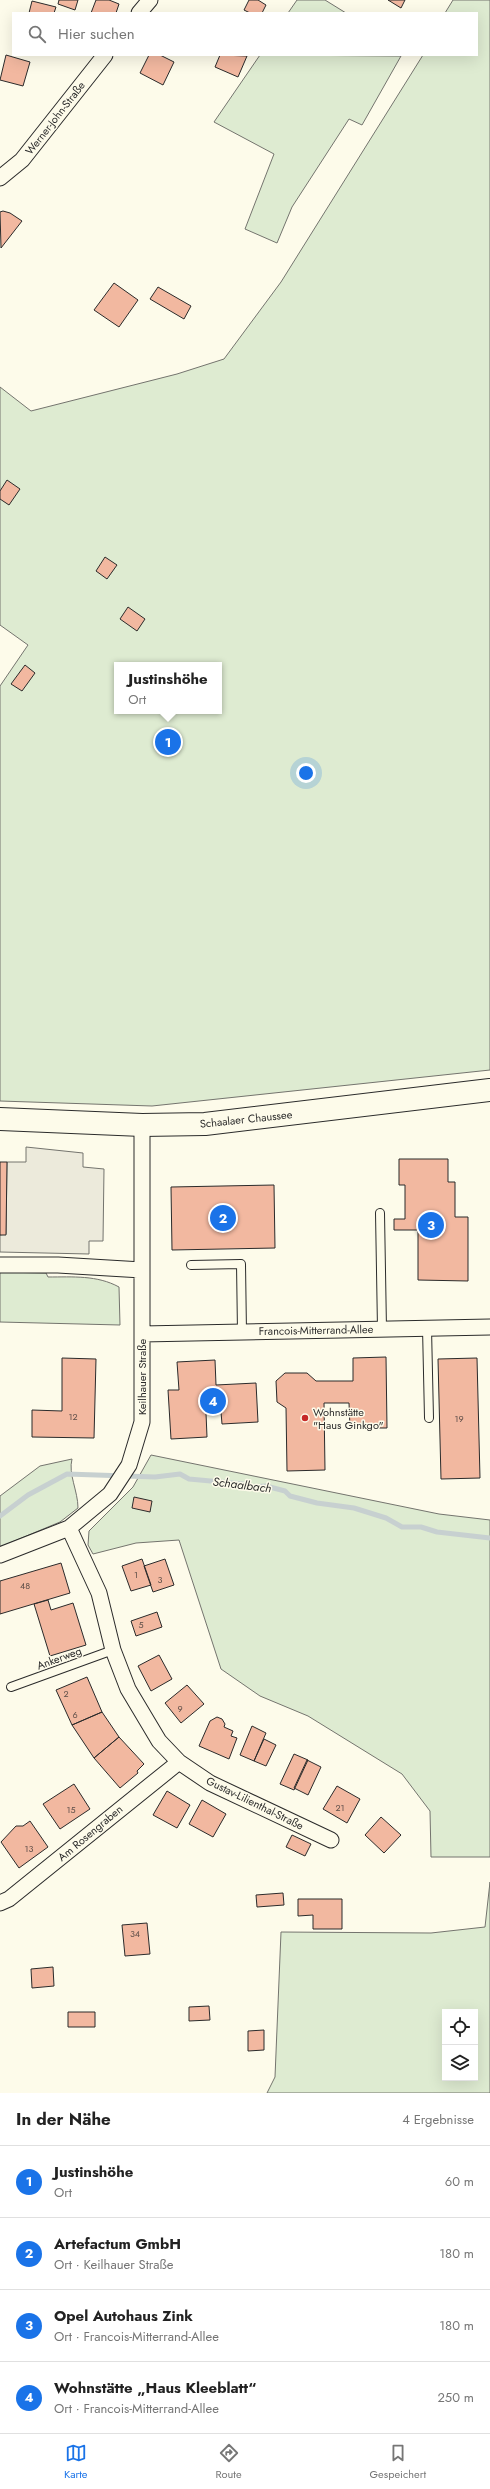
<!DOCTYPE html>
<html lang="de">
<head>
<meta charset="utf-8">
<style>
  body { margin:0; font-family:Jost,sans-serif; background:#f6f6f6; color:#222 }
  .controls { position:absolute; right:12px; bottom:12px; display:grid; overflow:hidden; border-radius:0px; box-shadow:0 4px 16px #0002 }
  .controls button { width:36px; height:36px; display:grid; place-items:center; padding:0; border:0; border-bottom:1px solid #e0e0e0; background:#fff; color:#222; font:20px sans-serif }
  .you { position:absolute; left:306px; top:773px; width:14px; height:14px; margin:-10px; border:3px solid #fff; border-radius:50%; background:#1a73e8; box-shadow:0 0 0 6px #1a73e833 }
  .badge { display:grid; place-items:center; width:26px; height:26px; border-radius:50%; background:#1a73e8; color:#fff; font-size:13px; font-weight:700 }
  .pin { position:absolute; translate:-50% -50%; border:2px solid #fff; box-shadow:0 1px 4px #0006 }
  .popup { position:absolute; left:114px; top:662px; width:108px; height:52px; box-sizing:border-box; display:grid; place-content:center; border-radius:0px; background:#fff; filter:drop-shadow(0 1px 3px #0005); font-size:13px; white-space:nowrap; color:#767676 }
  .popup b { font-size:15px; color:#222 }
  .popup::after { content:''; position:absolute; left:50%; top:100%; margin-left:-8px; border:8px solid transparent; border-top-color:#fff }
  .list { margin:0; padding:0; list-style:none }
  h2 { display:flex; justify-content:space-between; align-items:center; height:52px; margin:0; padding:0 16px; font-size:17px }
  h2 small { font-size:13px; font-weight:400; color:#767676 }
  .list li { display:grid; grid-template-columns:26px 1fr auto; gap:12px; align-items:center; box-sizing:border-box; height:72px; padding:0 16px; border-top:1px solid #e0e0e0 }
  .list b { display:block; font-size:15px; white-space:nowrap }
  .list p { margin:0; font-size:13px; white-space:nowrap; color:#767676 }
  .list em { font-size:13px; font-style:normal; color:#767676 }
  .icon { flex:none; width:22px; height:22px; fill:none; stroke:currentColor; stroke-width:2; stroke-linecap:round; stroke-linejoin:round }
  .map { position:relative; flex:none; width:490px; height:2093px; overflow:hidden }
  .search { position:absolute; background:#fff; box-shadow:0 4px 16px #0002; left:12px; right:12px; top:12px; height:44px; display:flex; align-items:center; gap:10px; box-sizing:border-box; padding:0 14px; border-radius:0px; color:#767676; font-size:15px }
  .sheet { height:340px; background:#fff }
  nav { display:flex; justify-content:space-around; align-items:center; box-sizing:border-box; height:56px; border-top:1px solid #e0e0e0; background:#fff; font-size:11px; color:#767676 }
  nav a { display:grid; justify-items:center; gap:2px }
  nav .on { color:#1a73e8 }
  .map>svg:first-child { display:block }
  .green { fill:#deebd1; stroke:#74746e; fill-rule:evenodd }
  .parking { fill:#eceadb; stroke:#74746e }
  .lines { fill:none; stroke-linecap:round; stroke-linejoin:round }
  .stream { stroke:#c7d0d0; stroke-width:5 }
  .building { fill:#f2b8a0; stroke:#2b2b2b }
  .lane-casing { stroke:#2b2b2b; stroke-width:10 }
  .street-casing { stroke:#2b2b2b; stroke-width:17 }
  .primary-casing { stroke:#2b2b2b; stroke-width:24 }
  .lane { stroke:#fdfbea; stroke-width:8 }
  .street { stroke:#fdfbea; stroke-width:15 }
  .primary { stroke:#fdfbea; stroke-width:22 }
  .poi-dot { fill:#c62828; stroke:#fdfbea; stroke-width:1.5 }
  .labels { text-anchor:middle; stroke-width:3; stroke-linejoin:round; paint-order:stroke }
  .number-label { font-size:9px; fill:#5d4e48 }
  .street-label { font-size:11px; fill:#2b2b2b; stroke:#fdfbea }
  .poi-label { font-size:11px; fill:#2b2b2b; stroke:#fdfbea; text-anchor:start }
  .water-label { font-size:12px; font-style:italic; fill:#2b2b2b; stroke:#fdfbea }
</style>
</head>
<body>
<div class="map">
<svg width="490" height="2093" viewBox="0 0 490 2093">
  <rect width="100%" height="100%" fill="#fdfbea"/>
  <path class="green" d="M297,0H325L346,13H288Z
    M453,0H490V1070L152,1106L0,1101V686L28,645L0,625V387L31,411L177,374L224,359L281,282L423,55H477V13H445ZM117,665H219V711H117Z
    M260,55L401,56L362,125L349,119L292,207L277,243L245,229L274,154L214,122Z
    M0,1272L46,1273L48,1277C73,1277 97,1275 119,1287L120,1325L0,1322Z
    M151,1455L439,1514L490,1520V1857H431L430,1811L402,1774L308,1716L260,1696L221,1669L179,1540L136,1543L93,1554L88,1545L89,1531L133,1487Z
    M72,1459C68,1474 78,1491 78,1508L60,1522L0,1547V1496L40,1466Z
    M490,1882V2093H267L275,2077L281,1932L431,1933L485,1927ZM445,2012H475V2078H445Z"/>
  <path class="parking" d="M26,1147L83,1153V1167L104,1169L103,1241H89V1254L0,1252V1235L6,1234L7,1162H26Z"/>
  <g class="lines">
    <path class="stream" d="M0,1516L28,1495L67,1474L155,1477L180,1474L189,1479L243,1484L252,1487L266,1486L285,1491L290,1496L317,1503L354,1508L386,1518L402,1527H421L437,1532L490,1538"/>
  </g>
  <path class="building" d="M59,0H78L75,10L58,4Z
    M96,0H109L119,4L116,13H91Z
    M249,0H258L266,5L262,13H250L244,10Z
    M388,0H405L401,8Z
    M32,1L56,7L54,13H29Z
    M6,55L30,62L23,86L0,80Z
    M149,55H160L174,62L163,85L140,73Z
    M220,55L247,56L238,77L215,67Z
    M3,211L10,213L22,221L1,248L0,212Z
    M114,283L138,300L119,327L94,310Z
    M158,287L191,306L184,319L150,299Z
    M7,480L20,489L9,505L0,499V491Z
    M105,557L117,565L107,579L96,571Z
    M128,607L145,619L137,631L120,619Z
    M151,663L164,665H150Z
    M25,665L35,673L22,691L11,684Z
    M399,1159H448V1182H455V1217H468V1281L418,1280V1230H394V1219H405V1185H399Z
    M0,1162H7L6,1235H0Z
    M274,1185L275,1248L172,1250L171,1187Z
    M386,1357L387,1428H350L349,1403H324L325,1470L287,1471L286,1408L277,1402L276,1381L285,1373H307L316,1381H353V1358Z
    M62,1358L96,1359L94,1438L32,1437V1410L62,1411Z
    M477,1358L480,1478L441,1479L438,1359Z
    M215,1360L216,1385L256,1383L258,1422L222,1424L221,1412L206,1413L207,1437L171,1439L168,1390H179L177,1362Z
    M134,1497L152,1501L150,1512L132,1508Z
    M142,1559L151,1585L131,1591L122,1566Z
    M165,1559L174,1585L153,1592L144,1566Z
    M61,1563L70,1593L0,1614V1581Z
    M48,1600L51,1610L73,1603L86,1645L50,1656L34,1604Z
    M157,1612L162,1627L136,1636L131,1621Z
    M159,1655L172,1679L151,1691L138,1666Z
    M87,1677L102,1712L72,1725L56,1690Z
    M187,1685L204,1704L181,1723L165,1703Z
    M102,1712L119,1737L94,1758L72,1725Z
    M217,1717L222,1719L225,1724L224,1727L233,1731L231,1736L237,1738L229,1759L199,1746L210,1721Z
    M252,1726L266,1733L254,1761L240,1755Z
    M119,1737L144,1764L137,1771L138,1773L120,1788L94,1758Z
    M264,1739L276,1745L266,1766L254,1761Z
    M294,1754L308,1760L294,1790L280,1784Z
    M307,1760L321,1767L308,1795L294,1788Z
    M74,1784L90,1809L60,1829L43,1804Z
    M337,1786L360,1799L347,1823L323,1809Z
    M167,1791L190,1805L177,1828L153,1815Z
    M202,1800L226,1814L213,1837L189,1824Z
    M381,1817L401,1835L384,1853L365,1835Z
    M30,1821L48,1847L19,1868L1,1842L16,1826H23Z
    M292,1835L311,1844L305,1856L286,1847Z
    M283,1893L284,1905L257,1907L256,1895Z
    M298,1899H342V1929H313V1915L298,1916Z
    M147,1923L150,1954L125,1956L122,1925Z
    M53,1967L54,1986L32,1988L31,1969Z
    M209,2006L210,2020L189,2021V2007Z
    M68,2012H95V2027H68Z
    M264,2030V2050L248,2051V2031Z"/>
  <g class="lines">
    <g class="lane-casing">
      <path id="lane" d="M380,1213L382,1329
        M191,1265L241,1264L242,1332
        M427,1328L429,1418
        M11,1687L113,1650"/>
    </g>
    <g class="street-casing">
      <path id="street" d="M139,13L150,0
        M0,178L22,160L105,55
        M0,1265H58L142,1270
        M142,1334L490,1327
        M69,1528L99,1593L113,1650L128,1689L159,1741L179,1762L210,1783L331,1840
        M0,1555L69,1528L110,1494L129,1465L142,1422V1125
        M0,1903L9,1899L179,1762"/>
    </g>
    <g class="primary-casing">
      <path id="primary" d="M0,1119L142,1125L205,1124L490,1090"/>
    </g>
    <use href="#lane" class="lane"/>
    <use href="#street" class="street"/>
    <use href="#primary" class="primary"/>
  </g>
  <circle class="poi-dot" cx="305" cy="1418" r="4"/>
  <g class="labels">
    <g class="number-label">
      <text x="73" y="1420">12</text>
      <text x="459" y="1422">19</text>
      <text x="136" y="1578">1</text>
      <text x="160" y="1583">3</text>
      <text x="25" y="1589">48</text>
      <text x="141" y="1628">5</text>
      <text x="66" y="1697">2</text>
      <text x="180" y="1712">9</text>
      <text x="75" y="1718">6</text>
      <text x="340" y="1811">21</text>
      <text x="71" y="1813">15</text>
      <text x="29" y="1852">13</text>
      <text x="135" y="1937">34</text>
    </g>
    <g class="street-label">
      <text transform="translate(55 118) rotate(-52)" y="4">Werner-John-Straße</text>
      <text transform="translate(246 1119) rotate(-6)" y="4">Schaalaer Chaussee</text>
      <text transform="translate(316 1330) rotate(-1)" y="4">Francois-Mitterrand-Allee</text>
      <text transform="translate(142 1377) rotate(-90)" y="4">Keilhauer Straße</text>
      <text transform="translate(59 1658) rotate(-20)" y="4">Ankerweg</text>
      <text transform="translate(255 1803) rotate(26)" y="4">Gustav-Lilienthal-Straße</text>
      <text transform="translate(90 1833) rotate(-40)" y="4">Am Rosengraben</text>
    </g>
    <g class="poi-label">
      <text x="313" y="1416">Wohnstätte<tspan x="313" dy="13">"Haus Ginkgo"</tspan></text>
    </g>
    <g class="water-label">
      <text transform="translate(242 1485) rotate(7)" y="4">Schaalbach</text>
    </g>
  </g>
</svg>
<div class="controls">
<button><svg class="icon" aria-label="locate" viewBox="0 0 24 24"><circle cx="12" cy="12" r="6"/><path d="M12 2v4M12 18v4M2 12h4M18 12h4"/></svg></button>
<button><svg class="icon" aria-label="layers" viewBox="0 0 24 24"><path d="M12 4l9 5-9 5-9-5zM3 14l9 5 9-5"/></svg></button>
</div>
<div class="you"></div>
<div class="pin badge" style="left:168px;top:742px">1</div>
<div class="popup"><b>Justinshöhe</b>Ort</div>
<div class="pin badge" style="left:223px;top:1218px">2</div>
<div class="pin badge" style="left:431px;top:1225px">3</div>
<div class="pin badge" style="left:213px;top:1401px">4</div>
<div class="search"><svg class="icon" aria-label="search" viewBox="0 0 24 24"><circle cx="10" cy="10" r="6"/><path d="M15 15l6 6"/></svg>Hier suchen</div>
</div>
<section class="sheet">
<h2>In der Nähe<small>4 Ergebnisse</small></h2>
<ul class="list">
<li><span class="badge">1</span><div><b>Justinshöhe</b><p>Ort</p></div><em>60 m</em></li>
<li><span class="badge">2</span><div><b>Artefactum GmbH</b><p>Ort · Keilhauer Straße</p></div><em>180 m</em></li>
<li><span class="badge">3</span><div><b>Opel Autohaus Zink</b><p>Ort · Francois-Mitterrand-Allee</p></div><em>180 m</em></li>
<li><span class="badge">4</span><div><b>Wohnstätte „Haus Kleeblatt“</b><p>Ort · Francois-Mitterrand-Allee</p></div><em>250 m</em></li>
</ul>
</section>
<nav>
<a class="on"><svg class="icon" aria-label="map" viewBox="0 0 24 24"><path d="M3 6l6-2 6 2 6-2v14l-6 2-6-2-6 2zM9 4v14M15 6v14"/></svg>Karte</a>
<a><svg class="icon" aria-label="directions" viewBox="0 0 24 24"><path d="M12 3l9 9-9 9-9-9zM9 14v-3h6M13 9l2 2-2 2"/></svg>Route</a>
<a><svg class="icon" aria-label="saved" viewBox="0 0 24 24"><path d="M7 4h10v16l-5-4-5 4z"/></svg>Gespeichert</a>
</nav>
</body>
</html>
